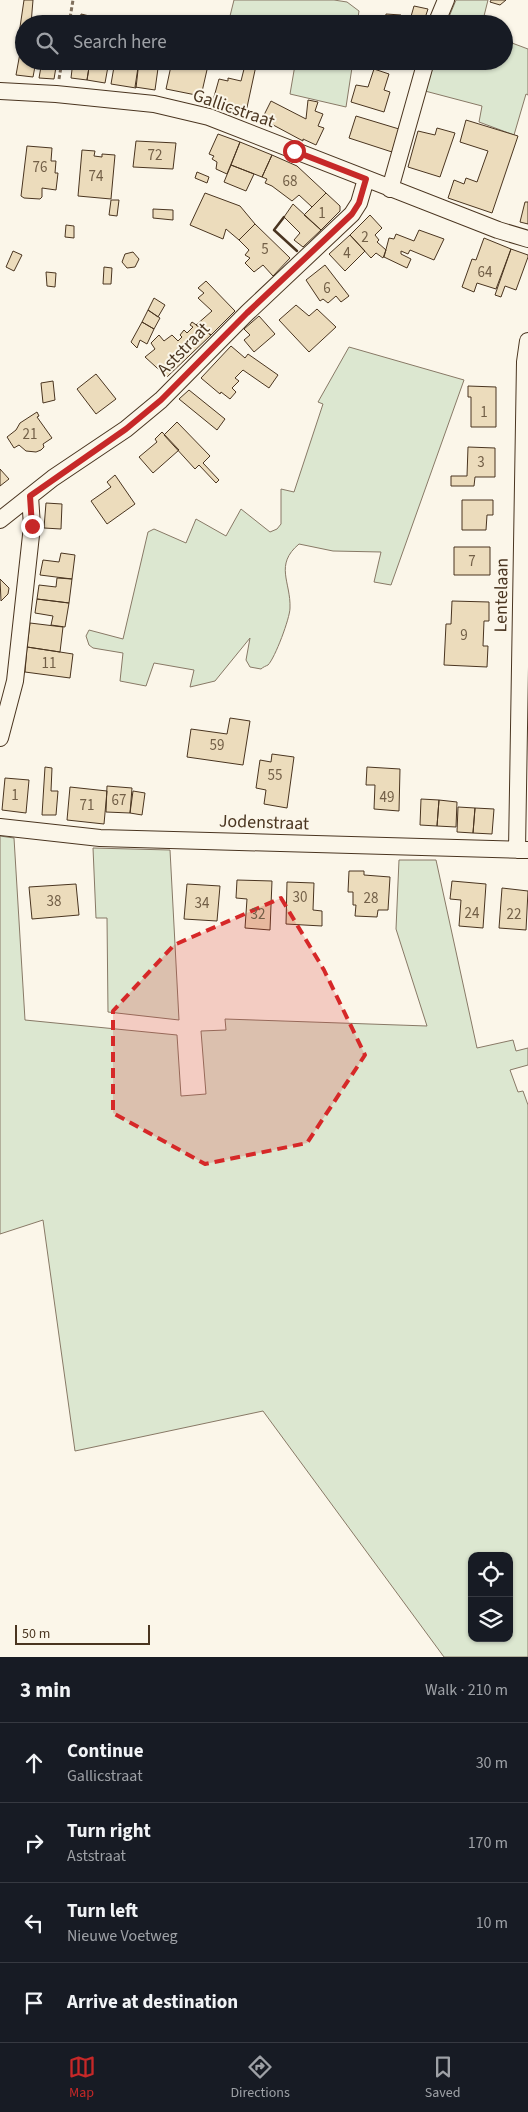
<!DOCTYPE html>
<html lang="en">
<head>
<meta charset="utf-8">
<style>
  body { margin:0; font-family:"Source Sans 3",sans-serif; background:#20242c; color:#f1f3f6 }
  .controls { position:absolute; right:15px; bottom:15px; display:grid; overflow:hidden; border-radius:10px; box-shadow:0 1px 4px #0004 }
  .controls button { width:45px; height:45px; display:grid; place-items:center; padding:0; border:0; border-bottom:1px solid #363941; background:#171b24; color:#f1f3f6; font:25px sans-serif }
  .scale { position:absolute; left:15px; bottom:12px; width:135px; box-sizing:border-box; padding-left:5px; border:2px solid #4a3520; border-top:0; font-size:14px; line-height:18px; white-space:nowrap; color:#4a3520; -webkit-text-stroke:4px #fbf6e9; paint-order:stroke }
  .stop { position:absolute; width:15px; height:15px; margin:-11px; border:4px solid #c62828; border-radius:50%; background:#fff }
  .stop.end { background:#c62828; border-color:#fff; box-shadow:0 1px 5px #0008 }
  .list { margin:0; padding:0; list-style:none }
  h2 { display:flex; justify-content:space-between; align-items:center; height:65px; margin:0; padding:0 20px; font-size:21px }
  h2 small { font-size:16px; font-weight:400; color:#9ea1a6 }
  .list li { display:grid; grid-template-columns:32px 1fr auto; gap:15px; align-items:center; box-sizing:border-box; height:80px; padding:0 20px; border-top:1px solid #363941 }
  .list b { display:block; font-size:19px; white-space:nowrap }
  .list p { margin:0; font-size:16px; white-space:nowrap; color:#9ea1a6 }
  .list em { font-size:16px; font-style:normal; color:#9ea1a6 }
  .icon { flex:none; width:28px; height:28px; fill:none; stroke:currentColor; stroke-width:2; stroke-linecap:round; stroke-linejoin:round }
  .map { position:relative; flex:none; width:528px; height:1657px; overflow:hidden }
  .search { position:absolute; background:#171b24; box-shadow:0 1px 4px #0004; left:15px; right:15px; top:15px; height:55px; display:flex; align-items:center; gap:12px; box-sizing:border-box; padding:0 18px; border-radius:28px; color:#9ea1a6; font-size:19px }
  .sheet { height:385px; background:#171b24 }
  nav { display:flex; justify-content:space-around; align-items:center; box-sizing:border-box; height:70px; border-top:1px solid #363941; background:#171b24; font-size:14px; color:#9ea1a6 }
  nav a { display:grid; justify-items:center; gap:2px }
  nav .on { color:#c62828 }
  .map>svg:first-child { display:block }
  .green { fill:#dce7d0; stroke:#887966; fill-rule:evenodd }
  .building { fill:#ecdcbc; stroke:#4a3520 }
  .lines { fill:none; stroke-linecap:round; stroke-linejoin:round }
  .street-casing { stroke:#4a3520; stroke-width:18 }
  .path { stroke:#7f6f5c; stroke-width:3; stroke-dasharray:4 2.5; stroke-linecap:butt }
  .street { stroke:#fbf6e9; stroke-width:16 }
  .wall { stroke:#4a3520; stroke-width:2.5 }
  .route { stroke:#c62828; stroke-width:6 }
  .marked { fill:#d62828; fill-opacity:0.2; stroke:#d62828; stroke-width:4; stroke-dasharray:10 6; stroke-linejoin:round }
  .labels { text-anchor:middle; stroke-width:4; stroke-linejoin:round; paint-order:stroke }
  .number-label { font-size:15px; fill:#725f47 }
  .street-label { font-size:18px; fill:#4a3520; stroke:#fbf6e9 }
</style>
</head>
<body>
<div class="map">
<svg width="528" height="1657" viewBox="0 0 528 1657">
  <rect width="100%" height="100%" fill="#fbf6e9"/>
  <path class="green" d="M234,0H334L347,2L359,11L357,24H228Z
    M456,0H488L482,24H446Z
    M504,40L528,49V95L526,94L514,135L479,122L482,106L425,91L434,61H504Z
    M281,61H353L346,107L290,94L295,65Z
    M349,347L464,380L391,585L374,582L381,552L333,551L299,544C274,565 291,582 290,608C290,618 275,658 268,665C266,666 263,667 261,669L250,667L246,660L250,638L215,681L190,687L194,670L154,663L146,686L120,681L123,653L93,648L89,645L86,636L89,630L123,639L148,532L154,529L186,543L196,519L226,536L241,509L270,532L277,529L281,524V489L294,492L323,404L318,402Z
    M0,836L14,838L25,1020L177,1035L181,1096L206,1094L201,1031L226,1030L225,1019L427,1026L396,929L399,860H436L477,1048L513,1040L516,1051L528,1048V1065L510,1070L518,1092L523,1091L528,1105V1657H444L263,1411L75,1451L43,1220L0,1234ZM472,1556H509V1638H472Z
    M93,848L170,850L179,1020L108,1012L107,918H96Z"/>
  <path class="building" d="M24,0H33L31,24H24V34H19Z
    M491,0H506L500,5L490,2Z
    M414,6L428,9L423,24L410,20Z
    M81,14L98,18L97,24H80Z
    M386,14L401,15V24H368V20L385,21Z
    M22,42L24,43V61H36L33,77L16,75Z
    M42,61H57L54,79L39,78Z
    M73,61H90L87,80L71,78Z
    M90,61H109L105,83L87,80Z
    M115,61L130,63L139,61L136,88L111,84Z
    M139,61H159L155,90L135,87Z
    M190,61H209L201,96L166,89L171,66L189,68Z
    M246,61H257L246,112L212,104L219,79L228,81V78L241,81Z
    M374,69L389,74L384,90L390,92L384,112L351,102L356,85L368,87Z
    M308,100L318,102L315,111L323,114L318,126L324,128L316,145L303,139V141L262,119L271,101L306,119Z
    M356,116L399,129L392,152L349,138Z
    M466,120L518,136L492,213L448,198L454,180L464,184L466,178L477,182L488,151L460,142Z
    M437,128L455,133L440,177L408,167L418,131L435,135Z
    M218,134L240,142L227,174L216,169L217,162L212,159L214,156L209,154Z
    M136,141L176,143L173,169L133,167Z
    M240,142L272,155L262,177L231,165Z
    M27,146L52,148L51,161H56L55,173H58L56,190L42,188V197L40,199L24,198L21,196Z
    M82,150L95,151L94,156L102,157V154L115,155L111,199L78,196Z
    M272,155L297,166L326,193L312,207L299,195L292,201L272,186L265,183L267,179L262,177Z
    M231,165L254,174L246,191L224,182Z
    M197,172L209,177L207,183L195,178Z
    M205,193L240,206L255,224L239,240L226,229L223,239L190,225Z
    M326,193L340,206V211L321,230L304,215Z
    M111,200H119L117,216L109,215Z
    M525,202H528V224L520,222Z
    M293,204L321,230L303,247L294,240L300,233L284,217Z
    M153,209L173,210V220L153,218Z
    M370,215L382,228L375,235L379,240L377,242L386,250L383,258L376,253L371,258L350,235Z
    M255,224L290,258L273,276L263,265L254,272L245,263L250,258L245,255L249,250L239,240Z
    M66,225L74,226V238L65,237Z
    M419,230L444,239L434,260L410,250L408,254L401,251V254L411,259L407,268L384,257L389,238L394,239L396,234L414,241Z
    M350,235L365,251L345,271L329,254Z
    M484,238L511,249L496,289L477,283L474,292L462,287L472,259L476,260Z
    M511,249L528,255V257L516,290L505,286L501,297L495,295Z
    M13,251L22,255L14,271L6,267Z
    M133,252L139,259L135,267L127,268L122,262L125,254Z
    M325,265L349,296L341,302L336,296L328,303L323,299L320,301L306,280Z
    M104,267L112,268L111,284H103Z
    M46,272L56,273L55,287L47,286Z
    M206,281L235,311L211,335L196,325L212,311L198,298L204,293L198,288Z
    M154,298L165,305L158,317L148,310Z
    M296,305L309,316L317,309L336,327L309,352L279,320Z
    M148,310L160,318L154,329L142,322Z
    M259,316L275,334L254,352L244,340L250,335L244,329Z
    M142,322L154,329L147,344L140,340L137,348L131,342Z
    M192,322L211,335L167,377L145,357L155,349L151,343L159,335L164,341L172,335L178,341L182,337L180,335L184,330L187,333L193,327L190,325Z
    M231,346L245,358L248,354L278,375L269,388L243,370L235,378L239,381L232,388L236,392L230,399L221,392L220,394L201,378Z
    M96,374L116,399L96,414L77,389Z
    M53,381L55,400L43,403L41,383Z
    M468,386L496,387V427H471V397H468Z
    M189,390L225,419L217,430L179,399Z
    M37,412L39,416L37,417L52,438L43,444L44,447L41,450L36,452L26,451L19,445L14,448L7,437L16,430L20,423Z
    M177,422L210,456L203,463L219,480L216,483L199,465L195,469L164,435Z
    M162,432L179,450L153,473L139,457L157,442L155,439Z
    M468,447L495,448V477H475L474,486H451V476H467Z
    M0,469L9,479L0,486Z
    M115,475L135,504L107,524L91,501L111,487L107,482Z
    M462,500H493V515H487L486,530H462Z
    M46,503L62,504L61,529L44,528Z
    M454,547H490V575H454Z
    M61,553L75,555L72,579L40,575L43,560L59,562Z
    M57,578L72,579L69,603L37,599L39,585L56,587Z
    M0,579L9,588L8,594L1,601Z
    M37,599L69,603L65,627L51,625L53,616L35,613Z
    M452,601L489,602V621H484L483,646H488L487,667L444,665L446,624H451Z
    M30,623L63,627L60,652L27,647Z
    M27,647L73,654L70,678L25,672Z
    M230,718L250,721L243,765L187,757L191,729L227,734Z
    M272,754L294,757L287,808L264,804L266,790L256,788L260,760L271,762Z
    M45,767L52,768L51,791H58L56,815H42Z
    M367,767L400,769L399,811L374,809L375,785H366Z
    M5,778L29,780L26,813L2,810Z
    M107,786L132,788L130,813L106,812Z
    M70,787L107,791L104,824L67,820Z
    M133,791L145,793L142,815L130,813Z
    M421,799L439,800L437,826L420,825Z
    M439,800L457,802L456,827L437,826Z
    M458,807L475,808L473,833L457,832Z
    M475,808L494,809L492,834L473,833Z
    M349,871H364V875L390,877L388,910H378L377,917L355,916L356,905H353V892H348Z
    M237,880L272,881L270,930L245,928L247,899L236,898Z
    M452,881L486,884L483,928L459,926L461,900L450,899Z
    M287,882L314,883L313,910L322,911V926L286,924Z
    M76,884L79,915L32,919L29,887Z
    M187,884L220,886L217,921L184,919Z
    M502,888L528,891L526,930L499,928Z"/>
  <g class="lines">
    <g class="street-casing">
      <path id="street" d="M436,24L446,0
        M0,91L56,94L154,104L209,117L498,230L528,239
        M390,189L426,61
        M0,520L53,478L126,429L161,400L247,313L352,214L359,203L366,179
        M0,738L15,681L32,526L30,496
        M0,827L100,838L528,850
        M517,850L525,362L528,341"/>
    </g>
    <path class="path" d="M69,24L73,0
      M59,79L62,61"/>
    <use href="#street" class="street"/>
    <path class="wall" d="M284,217L274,230L297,251"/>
  </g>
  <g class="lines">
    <path class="route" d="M32,526L30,496L126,429L161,400L247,313L352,214L359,203L366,179L294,151"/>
  </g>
  <path class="marked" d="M281,898L324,970L365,1055L307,1143L205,1164L113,1113V1011L174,945Z"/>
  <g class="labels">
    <g class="number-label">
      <text x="155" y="160">72</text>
      <text x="40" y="172">76</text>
      <text x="96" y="181">74</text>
      <text x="290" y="186">68</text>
      <text x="322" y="218">1</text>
      <text x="365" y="242">2</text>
      <text x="265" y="254">5</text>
      <text x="347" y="258">4</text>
      <text x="485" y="277">64</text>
      <text x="327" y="293">6</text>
      <text x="484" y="417">1</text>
      <text x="30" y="439">21</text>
      <text x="481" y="467">3</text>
      <text x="472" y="566">7</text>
      <text x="464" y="640">9</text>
      <text x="49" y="668">11</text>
      <text x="217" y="750">59</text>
      <text x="275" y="780">55</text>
      <text x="15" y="800">1</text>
      <text x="387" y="802">49</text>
      <text x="119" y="805">67</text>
      <text x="87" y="810">71</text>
      <text x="300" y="902">30</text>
      <text x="371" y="903">28</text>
      <text x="54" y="906">38</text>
      <text x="202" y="908">34</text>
      <text x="472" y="918">24</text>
      <text x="258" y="919">32</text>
      <text x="514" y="919">22</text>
    </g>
    <g class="street-label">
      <text transform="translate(234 108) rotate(19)" y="6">Gallicstraat</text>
      <text transform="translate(183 349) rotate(-46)" y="6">Aststraat</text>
      <text transform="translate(501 595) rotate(-89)" y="6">Lentelaan</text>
      <text transform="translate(264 822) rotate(2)" y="6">Jodenstraat</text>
    </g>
  </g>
</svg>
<div class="controls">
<button><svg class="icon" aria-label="locate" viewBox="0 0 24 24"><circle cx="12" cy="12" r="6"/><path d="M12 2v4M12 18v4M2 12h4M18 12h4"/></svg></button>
<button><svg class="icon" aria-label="layers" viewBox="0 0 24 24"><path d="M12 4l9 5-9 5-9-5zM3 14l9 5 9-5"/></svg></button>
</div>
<div class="scale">50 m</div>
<div class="stop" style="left:294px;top:151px"></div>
<div class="stop end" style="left:32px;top:526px"></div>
<div class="search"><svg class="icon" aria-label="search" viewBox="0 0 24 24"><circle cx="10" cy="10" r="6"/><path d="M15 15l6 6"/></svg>Search here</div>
</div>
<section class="sheet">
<h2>3 min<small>Walk · 210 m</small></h2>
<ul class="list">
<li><svg class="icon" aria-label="ahead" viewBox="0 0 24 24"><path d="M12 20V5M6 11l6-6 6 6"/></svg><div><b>Continue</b><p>Gallicstraat</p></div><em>30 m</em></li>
<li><svg class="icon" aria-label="right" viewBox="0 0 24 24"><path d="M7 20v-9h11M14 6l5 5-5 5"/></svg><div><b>Turn right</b><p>Aststraat</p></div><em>170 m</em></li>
<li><svg class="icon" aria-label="left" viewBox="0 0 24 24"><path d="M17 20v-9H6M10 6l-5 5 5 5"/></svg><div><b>Turn left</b><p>Nieuwe Voetweg</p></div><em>10 m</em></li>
<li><svg class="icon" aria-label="arrive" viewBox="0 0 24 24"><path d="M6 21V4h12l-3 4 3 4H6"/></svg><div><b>Arrive at destination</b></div></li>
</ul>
</section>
<nav>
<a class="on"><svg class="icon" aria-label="map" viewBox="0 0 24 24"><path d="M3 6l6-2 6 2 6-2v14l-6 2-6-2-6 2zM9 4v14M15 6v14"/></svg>Map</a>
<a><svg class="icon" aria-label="directions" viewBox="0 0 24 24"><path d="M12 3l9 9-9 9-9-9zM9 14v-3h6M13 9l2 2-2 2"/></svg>Directions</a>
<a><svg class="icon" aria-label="saved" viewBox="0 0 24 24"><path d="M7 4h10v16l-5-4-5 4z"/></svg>Saved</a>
</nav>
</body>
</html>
